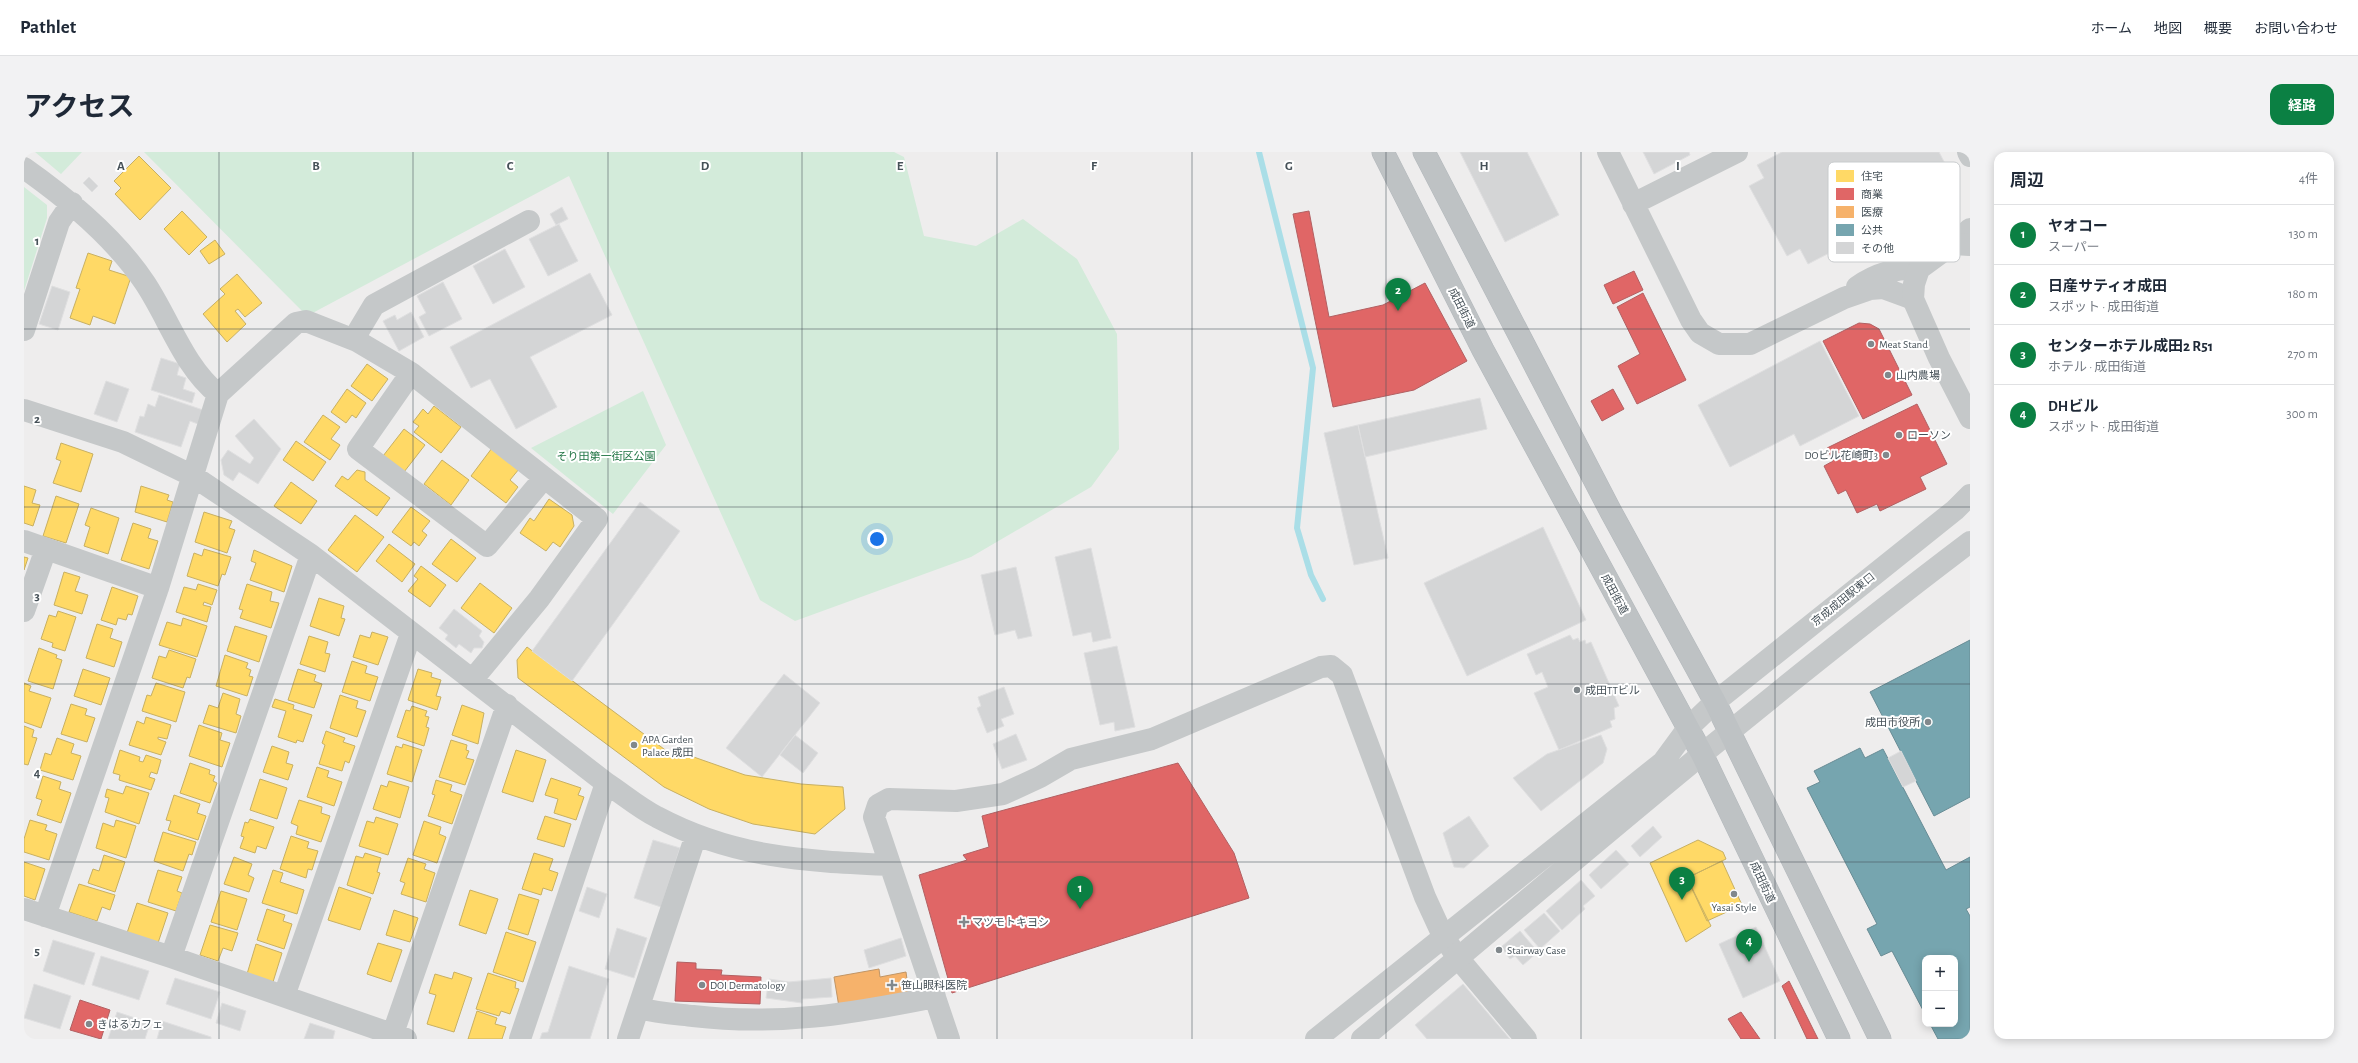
<!DOCTYPE html>
<html lang="ja">
<head>
<meta charset="utf-8">
<style>
  body { margin:0; font-family:"Alegreya Sans","Noto Sans JP",sans-serif; background:#f2f2f3; color:#1f2937 }
  .controls { position:absolute; right:12px; bottom:12px; display:grid; overflow:hidden; border-radius:8px; box-shadow:0 2px 10px #0003 }
  .controls button { width:36px; height:36px; display:grid; place-items:center; padding:0; border:0; border-bottom:1px solid #e0e1e3; background:#fff; color:#1f2937; font:20px sans-serif }
  .you { position:absolute; left:853px; top:387px; width:14px; height:14px; margin:-10px; border:3px solid #fff; border-radius:50%; background:#1a73e8; box-shadow:0 0 0 6px #1a73e833 }
  .badge { display:grid; place-items:center; width:26px; height:26px; border-radius:50%; background:#0b8043; color:#fff; font-size:13px; font-weight:700 }
  .pin { position:absolute; translate:-50% -33px; filter:drop-shadow(0 1px 2px #0008) }
  .pin::after { content:''; position:absolute; top:21px; width:14px; height:12px; background:inherit; clip-path:polygon(0 0,100% 0,50% 100%) }
  .list { margin:0; padding:0; list-style:none }
  h2 { display:flex; justify-content:space-between; align-items:center; height:52px; margin:0; padding:0 16px; font-size:17px }
  h2 small { font-size:13px; font-weight:400; color:#747a83 }
  .list li { display:grid; grid-template-columns:26px 1fr auto; gap:12px; align-items:center; box-sizing:border-box; height:60px; padding:0 16px; border-top:1px solid #e0e1e3 }
  .list b { display:block; font-size:15px; white-space:nowrap }
  .list p { margin:0; font-size:13px; white-space:nowrap; color:#747a83 }
  .list em { font-size:13px; font-style:normal; color:#747a83 }
  .map { position:relative; flex:none; width:1946px; height:887px; overflow:hidden; border-radius:12px }
  header { display:flex; align-items:center; gap:24px; box-sizing:border-box; height:56px; padding:0 20px; background:#fff; border-bottom:1px solid #e0e1e3 }
  header strong { font-size:19px }
  nav { display:flex; gap:22px; margin-inline-start:auto; font-size:14px }
  .intro { display:flex; align-items:center; justify-content:space-between; box-sizing:border-box; height:96px; padding:0 24px }
  h1 { margin:0; font-size:28px }
  .button { padding:10px 18px; border-radius:12px; background:#0b8043; color:#fff; font-size:14px; font-weight:700 }
  main { display:flex; gap:24px; padding:0 24px }
  aside { flex:1; background:#fff; border-radius:12px; box-shadow:0 2px 10px #0003 }
  .map>svg:first-child { display:block }
  .green { fill:#d3ebda }
  .homes { fill:#ffd966; stroke:#c8b062 }
  .shops { fill:#e06666; stroke:#b26062 }
  .health { fill:#f6b26b; stroke:#c19565 }
  .public { fill:#76a5af; stroke:#688c95 }
  .lines { fill:none; stroke-linecap:round; stroke-linejoin:round }
  .stream { stroke:#aadee7; stroke-width:6 }
  .building { fill:#d4d5d6; stroke:#dfdfe0 }
  .trunk-casing { stroke:#b3b8bc; stroke-width:23 }
  .minor { stroke:#c5c8c9; stroke-width:22 }
  .tertiary { stroke:#c5c8c9; stroke-width:22 }
  .trunk { stroke:#bec2c4; stroke-width:22 }
  .grid { fill:none; stroke:#465158; stroke-width:1; stroke-opacity:0.55 }
  .poi-dot { fill:#81888c; stroke:#fff; stroke-width:1.5 }
  .labels { text-anchor:middle; stroke-width:4; stroke-linejoin:round; paint-order:stroke }
  .street-label { font-size:11px; fill:#465158; stroke:#fff }
  .poi-label { font-size:11px; fill:#465158; stroke:#fff; text-anchor:start }
  .park-label { font-size:11px; fill:#1e7342; stroke:#fff }
  .key { fill:#fff; stroke:#c8cbcd; stroke-width:1 }
  .key-label { font-size:11px; fill:#465158 }
  .grid-label { font-size:13px; text-anchor:middle; font-weight:bold; fill:#465158; stroke:#fff; stroke-width:4; stroke-linejoin:round; paint-order:stroke }
</style>
</head>
<body>
<header>
<strong>Pathlet</strong>
<nav><a>ホーム</a><a>地図</a><a>概要</a><a>お問い合わせ</a></nav>
</header>
<div class="intro"><h1>アクセス</h1><a class="button">経路</a></div>
<main>
<div class="map">
<svg width="1946" height="887" viewBox="0 0 1946 887">
  <rect width="100%" height="100%" fill="#eeeded"/>
  <path class="green" d="M11,0H58L37,22Z
    M120,0H870L880,5L900,84L952,94L999,67L1053,107L1093,182L1095,297L1067,335L947,405L771,469L736,448L545,24L283,164Z
    M0,35L23,53V66L0,139Z
    M619,239L642,293L589,362L507,296Z"/>
  <path class="homes" d="M115,4L147,36L116,68L91,42L97,36L90,29Z
    M158,59L183,85L165,103L140,77Z
    M191,88L201,102L185,112L176,99Z
    M64,101L88,109L85,118L107,125L91,172L69,164L66,173L46,166L56,137L52,136Z
    M213,122L238,151L221,165L214,157L211,159L222,172L203,190L179,162L201,142L196,137Z
    M343,212L364,227L348,249L327,234Z
    M323,237L342,251L332,266L328,263L322,271L307,260Z
    M410,254L437,275L417,301L390,280L395,274L389,270L399,257L404,262Z
    M299,263L316,275L307,287L316,293L306,308L280,290Z
    M380,277L401,293L380,320L359,304Z
    M272,289L302,310L289,329L259,308Z
    M37,291L69,302L57,340L29,331L37,309L32,307Z
    M468,296L495,317L486,328L494,335L482,351L447,324Z
    M418,308L445,328L427,353L400,332Z
    M333,318L341,320V328L366,346L353,364L311,334L318,324L324,328Z
    M267,330L293,349L277,372L250,354Z
    M0,334L12,338L8,351L16,353L9,374L0,371Z
    M117,334L145,343L143,348L149,350L143,370L111,360Z
    M32,344L55,352L42,391L19,384Z
    M525,347L548,363L550,374L536,395L529,390L522,399L496,381L506,366L510,369Z
    M387,355L406,369L398,379L403,383L395,394L390,390L387,394L368,380Z
    M67,356L95,366L84,402L60,394L66,375L61,373Z
    M180,360L208,369L205,376L211,378L203,401L171,390Z
    M331,363L360,385L333,420L304,398Z
    M109,371L127,377L124,386L134,389L125,417L97,408Z
    M427,387L452,406L433,430L408,412Z
    M365,392L391,412L378,430L352,409Z
    M180,397L207,405L201,423L198,422L194,434L163,424L170,401L178,404Z
    M230,398L268,414L260,440L226,428L232,411L227,409Z
    M0,405L4,406L0,418Z
    M397,414L422,433L406,455L384,439L394,427L390,424Z
    M40,420L56,425L51,439L64,443L58,462L30,453Z
    M456,431L488,456L470,481L437,456Z
    M174,432L193,438L188,453L180,450L179,453L187,455L183,470L152,460L160,435L172,438Z
    M223,432L248,440L246,449L255,451L247,476L216,466L219,458L215,457Z
    M88,435L114,444L108,463L104,462L102,468L94,466L92,473L77,468Z
    M295,446L320,454L317,466L321,467L315,484L286,474Z
    M34,459L52,465L41,499L28,495L29,491L17,487L25,463L32,465Z
    M159,466L183,474L173,505L135,493L143,470L157,474Z
    M73,472L89,477L86,486L98,490L90,515L62,506Z
    M211,474L243,484L235,510L203,499Z
    M348,480L364,485L354,513L329,505L336,483L346,486Z
    M285,484L304,490L301,501L306,502L301,520L276,512Z
    M503,495L644,600L664,603L721,623L777,632L819,635L821,657L791,682L729,672L685,657L640,635L494,526L493,508Z
    M15,496L33,503L32,506L38,508L29,537L4,529Z
    M145,498L172,507L166,526L163,525L159,536L128,526L135,504L142,506Z
    M201,503L224,511L222,516L227,518L225,524L229,525L223,544L192,534Z
    M328,509L343,514L341,521L354,525L346,549L318,540Z
    M59,517L86,526L77,553L50,544Z
    M274,517L292,523L290,529L298,532L290,556L264,548Z
    M394,517L408,521L407,525L417,528L412,544L417,545L413,558L384,548Z
    M0,531L7,534L5,539L27,546L17,576L0,570Z
    M132,531L161,540L152,570L118,559L123,543L127,544Z
    M199,541L216,547L212,562L217,564L212,581L179,571L185,553L194,556Z
    M316,543L334,549L332,556L342,559L333,585L306,576Z
    M251,547L270,553L269,557L288,563L279,590L273,588L272,591L254,585L262,559L248,555Z
    M47,552L63,557L61,563L71,566L63,590L37,582Z
    M438,553L460,561L454,592L428,583Z
    M388,554L403,559L401,564L405,565L402,575L405,576L400,594L373,585L382,558L386,559Z
    M122,565L147,573L143,587L134,585V587L142,590L137,603L105,593L113,569L120,572Z
    M175,573L198,581L196,588L206,591L198,615L165,604Z
    M0,574L10,578L8,585L13,586L4,613L0,612Z
    M302,579L321,586L319,590L331,594L325,611L321,609L318,619L295,612L301,593L298,591Z
    M33,586L50,592L47,601L57,604L49,628L16,618L21,601L27,603Z
    M427,588L443,593L442,598L445,599L442,606L450,608L441,633L415,625Z
    M379,592L398,598L388,630L363,622L372,594L378,596Z
    M248,594L265,600L262,611L269,613L264,628L239,620Z
    M96,598L116,605L115,609L119,610L122,603L137,608L133,622L127,620L125,625L131,627L127,638L95,628L96,623L89,621Z
    M492,598L522,608L509,650L478,640Z
    M166,611L186,618L185,622L191,624L189,629L193,631L186,651L156,641Z
    M293,615L305,619L303,625L318,630L310,654L283,645Z
    M19,624L37,630L35,637L47,641L37,671L13,663L18,648L12,646Z
    M527,626L557,636L554,643L560,645L552,668L530,661L534,647L521,643Z
    M236,627L263,636L253,667L226,658Z
    M412,628L428,633L426,639L438,643L428,672L404,664L411,643L408,642Z
    M365,629L385,635L376,666L349,657L357,633L363,635Z
    M102,634L125,641L115,672L81,660L85,646L81,645L83,637L99,642Z
    M150,643L176,652L173,661L182,664L174,688L144,678L147,669L142,668Z
    M275,648L298,655L297,661L306,664L297,690L272,682L274,674L267,671Z
    M521,664L547,672L540,695L513,687Z
    M352,665L374,672L364,703L335,694L343,669L350,671Z
    M226,667L250,675L242,697L233,694L231,701L216,696L220,685L217,684L221,670L224,671Z
    M6,668L23,673L21,678L33,682L25,708L0,700V687Z
    M92,668L112,674L102,706L72,696L79,671L90,675Z
    M400,669L417,675L415,682L422,685L413,711L389,703Z
    M139,680L172,690L168,703L165,702L159,719L130,709Z
    M267,684L285,690L283,696L294,699L288,718L284,717L282,726L256,717Z
    M1674,688L1699,700L1702,707L1663,726L1687,774L1662,790L1626,711Z
    M341,701L357,706L353,720L356,721L349,742L323,733L332,704L339,706Z
    M510,701L529,707L525,718L534,721L528,739L519,736L517,743L498,737Z
    M80,703L101,710L91,740L64,731L69,717L75,719Z
    M210,705L228,712L224,723L230,726L225,740L200,732Z
    M384,706L402,712L400,717L411,721L402,750L377,742L381,731L376,729Z
    M1698,709L1718,753L1683,769L1663,726Z
    M0,710L21,717L11,748L0,744Z
    M134,718L158,725L153,739L158,741L152,759L124,750Z
    M249,718L259,721L256,730L280,738L273,762L238,751Z
    M55,732L91,743L86,758L78,755L73,769L45,760Z
    M315,735L347,746L336,778L304,768Z
    M446,738L474,747L462,782L435,773Z
    M197,739L223,747L213,778L187,770Z
    M495,742L515,748L504,783L484,777Z
    M113,751L144,761L134,791L103,781Z
    M243,757L261,763L259,769L268,772L260,797L233,788Z
    M370,758L394,766L386,790L362,783Z
    M186,773L214,781L208,799L199,796L194,809L176,803Z
    M482,780L512,790L499,830L469,820Z
    M354,791L378,798L367,830L343,822Z
    M232,792L258,801L249,830L223,822Z
    M430,820L448,826L430,880L403,872L412,843L405,841L411,822L428,827Z
    M464,821L492,830L491,836L495,837L486,862L477,859L475,864L452,857Z
    M453,859L473,866L471,872L482,875L478,887H444Z"/>
  <path class="shops" d="M1285,59L1305,165L1359,153L1401,131L1443,209L1390,238L1309,255L1269,62Z
    M1610,119L1619,138L1589,152L1580,133Z
    M1619,141L1662,228L1613,252L1594,214L1616,202L1593,155Z
    M1835,171L1846,172L1855,177L1888,243L1839,267L1799,189Z
    M1589,237L1600,257L1578,269L1567,249Z
    M1893,252L1923,312L1896,325L1902,337L1856,359L1853,352L1833,361L1822,338L1814,342L1800,314L1809,309L1803,296Z
    M1154,611L1210,701L1225,746L928,841L895,723L943,708L939,703L965,695L958,664Z
    M653,810L672,811V817L698,818L697,823L737,825L736,852L651,849Z
    M1765,829L1794,887H1783L1758,834Z
    M56,848L86,858L77,887L46,878Z
    M1717,860L1736,887H1717L1704,867Z"/>
  <path class="health" d="M855,817L856,825L882,820L885,842L815,855L810,825Z"/>
  <path class="public" d="M1946,488V645L1910,664L1846,540Z
    M1836,596L1841,606L1859,597L1922,718L1946,705V755L1942,757L1946,764V887H1914L1906,872H1931V806H1901V862L1868,799L1857,804L1843,777L1853,772L1783,636L1796,630L1790,619Z"/>
  <g class="lines">
    <path class="stream" d="M1235,0L1289,216L1273,376L1287,423L1299,447"/>
  </g>
  <path class="building" d="M1436,0H1503L1535,63L1481,90Z
    M1619,0H1665L1666,3L1630,22Z
    M1758,0H1915L1926,21L1918,25L1924,40L1784,112L1776,97L1763,104L1725,34L1740,26L1733,13Z
    M65,25L74,34L68,40L59,31Z
    M538,55L544,67L532,73L526,62Z
    M535,72L554,109L524,124L505,87Z
    M481,97L501,135L469,152L449,114Z
    M566,121L588,163L506,205L533,255L492,277L466,227L447,236L426,195Z
    M419,130L438,167L405,184L395,165L402,161L393,144Z
    M28,134L46,140L34,178L15,172Z
    M387,160L400,185L375,199L359,169L371,163L373,168Z
    M1796,189L1835,264L1776,294L1770,282L1706,315L1674,253Z
    M137,206L156,212L153,223L162,226L159,237L171,241L168,251L127,238Z
    M82,229L105,237L93,270L70,262Z
    M135,243L179,258L174,272L166,269L157,295L111,280L116,264L120,265L124,252L131,255Z
    M1456,246L1463,277L1341,305L1334,273Z
    M230,267L257,297L234,332L215,320L209,329L200,323L197,308L204,298L226,312L230,306L211,284Z
    M1334,273L1364,406L1330,413L1300,281Z
    M616,350L656,379L548,529L508,499Z
    M1519,375L1562,468L1443,524L1400,431Z
    M1067,396L1087,486L1069,490L1067,480L1049,484L1031,405Z
    M992,415L1008,484L994,487L991,478L971,483L957,423Z
    M430,457L458,479L455,484L460,490L458,496H450L447,501L435,492L432,496L421,487L424,483L415,476Z
    M1546,483L1549,488L1554,486L1556,490L1561,488L1562,492L1567,490L1595,554L1590,556L1591,567L1586,569L1588,575L1535,598L1510,541L1524,535L1518,520L1512,523L1503,502Z
    M1093,494L1111,575L1091,579L1090,570L1076,573L1060,501Z
    M760,522L796,551L738,625L702,596Z
    M980,535L990,562L977,567L980,574L963,581L953,556L957,554L954,545Z
    M992,582L1003,608L978,617L969,592Z
    M771,583L794,601L779,621L756,603Z
    M1577,583L1583,597L1579,611L1517,659L1489,626L1523,602Z
    M1877,599L1892,629L1879,635L1864,606Z
    M1445,664L1465,694L1440,716L1430,715L1419,681Z
    M1629,674L1638,685L1616,705L1607,694Z
    M629,688L656,696L637,755L610,746Z
    M1592,698L1605,712L1577,737L1565,723Z
    M1557,728L1571,744L1559,754L1561,757L1538,778L1522,759Z
    M563,735L583,742L575,766L555,759Z
    M1520,761L1536,779L1516,797L1500,778Z
    M1732,775L1756,829L1719,846L1695,792Z
    M593,776L623,786L610,826L581,817Z
    M1496,779L1514,800L1499,813L1491,804L1486,807L1477,795Z
    M877,786L882,804L845,816L840,798Z
    M29,788L71,801L60,833L19,819Z
    M77,804L125,819L115,848L68,833Z
    M545,814L585,827L566,887H516L518,881L524,880Z
    M151,826L196,840L187,867L142,852Z
    M807,826L808,845L778,847V851L742,846L745,827L765,830Z
    M10,832L47,844L36,877L0,866Z
    M1439,832L1486,887H1403L1391,873Z
    M198,851L222,859L216,879L192,871Z
    M93,860L126,871L121,887H84Z
    M138,869L187,885V887H133Z
    M286,871L311,879L309,887H280Z"/>
  <g class="lines">
    <g class="trunk-casing">
      <path id="trunk" d="M1359,0L1459,198L1678,602L1815,887
        M1400,0L1587,360L1691,550L1856,887"/>
    </g>
    <path class="minor" d="M1584,0L1667,168L1676,181L1695,192H1726L1820,146L1846,137L1859,136L1889,147
      M1944,0L1946,4
      M0,16C44,47 91,86 121,131C145,167 160,215 194,242
      M1609,52L1713,0
      M1929,92L1946,77
      M1833,135C1851,122 1874,115 1895,117
      M0,178L35,70L48,51
      M333,189L335,178L350,153L505,69
      M387,221L334,297L463,394L520,326
      M0,258L99,290L169,324L287,403L582,631C599,642 615,656 633,665C710,706 781,709 865,713
      M0,389L134,436
      M0,459L22,397
      M0,757L147,805L382,887
      M21,764L134,436L194,242L272,171L282,169L333,189L387,221L573,367L515,447L449,527
      M147,805L287,403
      M260,844L387,482
      M615,856C633,861 651,862 669,864C754,874 827,862 911,845
      M367,887L483,553
      M496,887L582,631
      M604,887L672,683
      M925,887L850,665L854,653L865,647L932,649L979,642L1016,625L1047,607L1128,587L1297,515L1307,514L1318,523L1401,745L1419,784L1434,806L1502,887"/>
    <path class="tertiary" d="M1946,93L1929,92L1895,117L1890,132L1889,147L1915,206L1946,266
      M1292,887L1639,610L1664,576L1691,550L1931,358L1946,343
      M1338,887C1538,719 1737,548 1946,390"/>
    <use href="#trunk" class="trunk"/>
  </g>
  <path class="grid" d="M195,0V887M389,0V887M584,0V887M778,0V887M973,0V887M1168,0V887M1362,0V887M1557,0V887M1751,0V887M0,177H1946M0,355H1946M0,532H1946M0,710H1946"/>
  <g class="poi-dot">
    <circle cx="1847" cy="192" r="4"/>
    <circle cx="1864" cy="223" r="4"/>
    <circle cx="1875" cy="283" r="4"/>
    <circle cx="1862" cy="303" r="4"/>
    <circle cx="1553" cy="538" r="4"/>
    <circle cx="1904" cy="570" r="4"/>
    <circle cx="610" cy="593" r="4"/>
    <circle cx="1710" cy="742" r="4"/>
    <path d="M938 764h4v4h4v4h-4v4h-4v-4h-4v-4h4z"/>
    <circle cx="1475" cy="798" r="4"/>
    <circle cx="678" cy="833" r="4"/>
    <path d="M866 827h4v4h4v4h-4v4h-4v-4h-4v-4h4z"/>
    <circle cx="65" cy="872" r="4"/>
  </g>
  <g class="labels">
    <g class="street-label">
      <text transform="translate(1438 156) rotate(63)" y="4">成田街道</text>
      <text transform="translate(1591 442) rotate(62)" y="4">成田街道</text>
      <text transform="translate(1819 447) rotate(-39)" y="4">京成成田駅東口</text>
      <text transform="translate(1739 730) rotate(65)" y="4">成田街道</text>
    </g>
    <g class="poi-label">
      <text x="1855" y="196">Meat Stand</text>
      <text x="1872" y="227">山内農場</text>
      <text x="1883" y="287">ローソン</text>
      <text x="1854" y="307" text-anchor="end">DOビル花崎町3</text>
      <text x="1561" y="542">成田TTビル</text>
      <text x="1896" y="574" text-anchor="end">成田市役所</text>
      <text x="618" y="591">APA Garden<tspan x="618" dy="13">Palace 成田</tspan></text>
      <text x="1710" y="759" text-anchor="middle">Yasai Style</text>
      <text x="948" y="774">マツモトキヨシ</text>
      <text x="1483" y="802">Stairway Case</text>
      <text x="686" y="837">DOI Dermatology</text>
      <text x="877" y="837">笹山眼科医院</text>
      <text x="73" y="876">きはるカフェ</text>
    </g>
    <g class="park-label">
      <text x="582" y="308">そり田第一街区公園</text>
    </g>
  </g>
  <rect x="1804" y="10" width="132" height="100" rx="6" class="key"/>
  <rect x="1812" y="18" width="18" height="12" fill="#ffd966"/>
  <rect x="1812" y="36" width="18" height="12" fill="#e06666"/>
  <rect x="1812" y="54" width="18" height="12" fill="#f6b26b"/>
  <rect x="1812" y="72" width="18" height="12" fill="#76a5af"/>
  <rect x="1812" y="90" width="18" height="12" fill="#d4d5d6"/>
  <g class="key-label">
    <text x="1837" y="28">住宅</text>
    <text x="1837" y="46">商業</text>
    <text x="1837" y="64">医療</text>
    <text x="1837" y="82">公共</text>
    <text x="1837" y="100">その他</text>
  </g>
  <g class="grid-label">
    <text x="97" y="18">A</text>
    <text x="292" y="18">B</text>
    <text x="486" y="18">C</text>
    <text x="681" y="18">D</text>
    <text x="876" y="18">E</text>
    <text x="1070" y="18">F</text>
    <text x="1265" y="18">G</text>
    <text x="1460" y="18">H</text>
    <text x="1654" y="18">I</text>
    <text x="13" y="93">1</text>
    <text x="13" y="271">2</text>
    <text x="13" y="448">3</text>
    <text x="13" y="625">4</text>
    <text x="13" y="803">5</text>
  </g>
</svg>
<div class="controls">
<button>+</button>
<button>−</button>
</div>
<div class="you"></div>
<div class="pin badge" style="left:1056px;top:757px">1</div>
<div class="pin badge" style="left:1374px;top:159px">2</div>
<div class="pin badge" style="left:1658px;top:748px">3</div>
<div class="pin badge" style="left:1725px;top:810px">4</div>
</div>
<aside>
<h2>周辺<small>4件</small></h2>
<ul class="list">
<li><span class="badge">1</span><div><b>ヤオコー</b><p>スーパー</p></div><em>130 m</em></li>
<li><span class="badge">2</span><div><b>日産サティオ成田</b><p>スポット · 成田街道</p></div><em>180 m</em></li>
<li><span class="badge">3</span><div><b>センターホテル成田2 R51</b><p>ホテル · 成田街道</p></div><em>270 m</em></li>
<li><span class="badge">4</span><div><b>DHビル</b><p>スポット · 成田街道</p></div><em>300 m</em></li>
</ul>
</aside>
</main>
</body>
</html>
